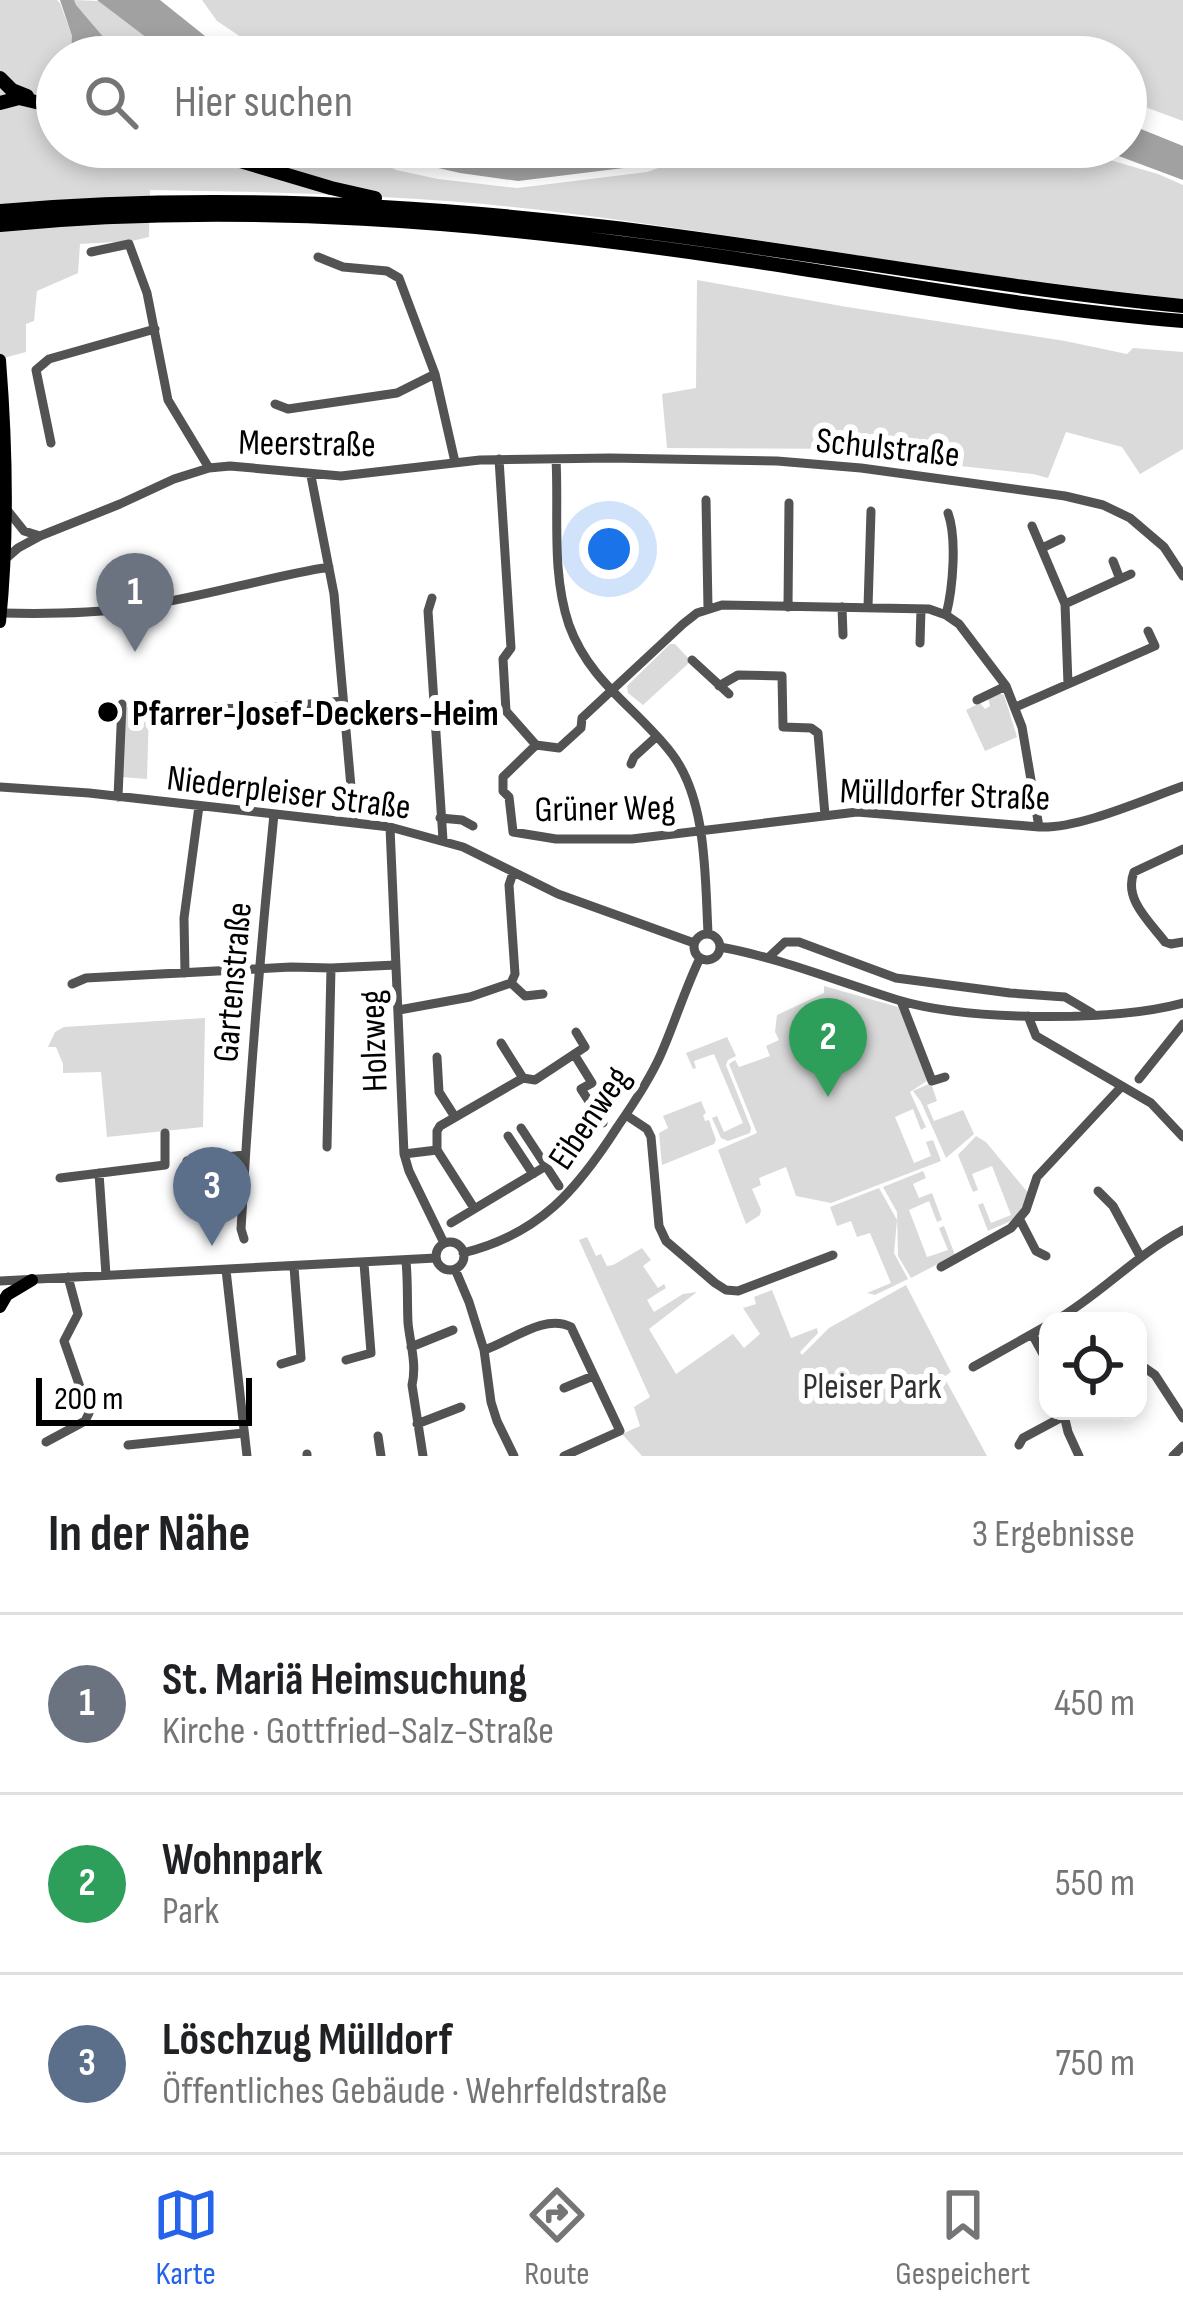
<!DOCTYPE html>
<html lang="de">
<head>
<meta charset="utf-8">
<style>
  body { margin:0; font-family:"Sofia Sans Condensed",sans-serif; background:#f6f6f6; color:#202124 }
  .controls { position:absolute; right:36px; bottom:36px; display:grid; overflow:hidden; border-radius:24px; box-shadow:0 6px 18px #0003 }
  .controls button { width:108px; height:108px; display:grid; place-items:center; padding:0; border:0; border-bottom:3px solid #e0e0e0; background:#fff; color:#202124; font:60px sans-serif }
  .scale { position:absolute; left:36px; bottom:30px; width:216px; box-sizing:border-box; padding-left:12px; border:6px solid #000; border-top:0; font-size:33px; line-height:42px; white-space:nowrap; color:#000; -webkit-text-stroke:9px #fff; paint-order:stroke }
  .you { position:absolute; left:609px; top:549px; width:42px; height:42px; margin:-30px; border:9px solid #fff; border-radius:50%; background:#1a73e8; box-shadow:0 0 0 18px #1a73e833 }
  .badge { display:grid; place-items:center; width:78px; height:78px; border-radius:50%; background:#2563eb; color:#fff; font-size:39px; font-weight:700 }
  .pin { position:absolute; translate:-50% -99px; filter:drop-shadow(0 3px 6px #0008) }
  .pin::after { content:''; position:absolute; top:63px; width:42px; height:36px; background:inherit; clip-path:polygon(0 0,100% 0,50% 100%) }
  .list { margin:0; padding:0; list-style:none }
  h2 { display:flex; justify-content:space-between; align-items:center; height:156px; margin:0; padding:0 48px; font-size:51px }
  h2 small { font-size:39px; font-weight:400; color:#757577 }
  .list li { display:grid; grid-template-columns:78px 1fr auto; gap:36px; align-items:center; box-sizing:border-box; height:180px; padding:0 48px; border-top:3px solid #e0e0e0 }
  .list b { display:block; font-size:45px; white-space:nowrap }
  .list p { margin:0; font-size:39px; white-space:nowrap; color:#757577 }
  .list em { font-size:39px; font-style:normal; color:#757577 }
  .icon { flex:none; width:66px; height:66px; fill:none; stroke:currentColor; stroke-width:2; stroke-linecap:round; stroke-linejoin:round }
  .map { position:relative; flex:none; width:1183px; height:1456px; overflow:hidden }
  .search { position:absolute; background:#fff; box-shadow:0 6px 18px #0003; left:36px; right:36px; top:36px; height:132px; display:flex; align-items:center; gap:30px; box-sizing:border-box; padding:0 42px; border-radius:66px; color:#757577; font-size:45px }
  .sheet { height:696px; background:#fff }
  nav { display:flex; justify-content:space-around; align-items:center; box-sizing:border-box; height:168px; border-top:3px solid #e0e0e0; background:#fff; font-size:33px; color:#757577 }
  nav a { display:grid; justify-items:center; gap:6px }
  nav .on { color:#2563eb }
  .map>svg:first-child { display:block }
  .green { fill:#dadada }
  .water { fill:#a1a1a1 }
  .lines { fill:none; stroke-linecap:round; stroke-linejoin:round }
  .minor { stroke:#535353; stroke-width:9 }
  .major { stroke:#000; stroke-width:12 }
  .highway { stroke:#000; stroke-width:14 }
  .poi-dot { fill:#000; stroke:#fff; stroke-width:4.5 }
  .labels { text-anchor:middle; stroke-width:12; stroke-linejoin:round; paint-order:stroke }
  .street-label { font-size:36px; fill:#000; stroke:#fff }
  .poi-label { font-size:36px; font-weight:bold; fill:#000; stroke:#fff; text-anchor:start }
  .park-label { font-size:36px; fill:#313131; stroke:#fff }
</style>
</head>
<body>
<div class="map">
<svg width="1183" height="1456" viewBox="0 0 1183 1456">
  <rect width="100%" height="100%" fill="#fff"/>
  <path class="green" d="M0,0H57L60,3L72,36L71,48L74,57H57V147H341L370,156L396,170L438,179L517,188L647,172L687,158L747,154L780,147H1019L1096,156L1158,174L1183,185V299C968,277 756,236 541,210C412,195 280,192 150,190L149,237L132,241L80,244L78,273L37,291L34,321L26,324V352L0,359Z
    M74,0L99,1L172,57H115L104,39L75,5Z
    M202,0H1183V121L1126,100V57H271L217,21Z
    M697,280L847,307L1065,341L1127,354L1133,348L1183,352V449L1140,474L1122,447L1066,432L1048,478L1033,474L951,465L893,449L667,448L662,394L696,388Z
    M670,644H675L691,661L643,705L628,693L627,686Z
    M998,693L1004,695L1017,737L985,751L966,710L980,703L985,709L990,706L988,698Z
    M125,707L149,708L147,779L121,777Z
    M824,986L898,1007L930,1079L910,1092L926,1127L921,1130L913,1109L895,1117L914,1163L931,1156L926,1142L933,1140L941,1161L831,1203L796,1196L786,1167L759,1178L761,1185L752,1189L761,1210L760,1215L746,1224L718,1150L757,1133L729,1064L735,1060L739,1067L770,1056L766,1046L779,1040L775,1032L777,1015L824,993Z
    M205,1018L203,1127L107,1137L101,1072L63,1073V1064L56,1047H48L55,1032L64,1027Z
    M727,1037L736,1056L728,1060L726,1065L751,1128L750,1133L728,1141L721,1138L712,1118L717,1116L724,1132L743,1123L714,1054L694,1061L696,1068L693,1069L686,1053Z
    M931,1083L937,1101L927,1105L934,1121L963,1110L974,1134L946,1158L921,1102L913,1091Z
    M701,1101L706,1113L703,1115L705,1121L709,1120L716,1140L714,1144L662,1165L659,1133L668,1128L663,1116Z
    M976,1136L986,1142L1029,1194C1022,1219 1011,1221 988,1231L978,1205L983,1203L991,1223L1011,1215L992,1166L972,1174L978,1190L973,1192L958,1155Z
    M923,1171L926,1178L913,1184L919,1198L932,1193L942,1220L937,1222L929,1201L909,1210L927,1257L948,1250L939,1228L944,1226L955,1255L911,1278L898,1256L897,1212L883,1187Z
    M879,1188L897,1220L894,1253L908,1279L875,1295L867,1293L891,1283L870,1233L857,1237L851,1221L837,1226L830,1207Z
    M587,1237L596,1256L601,1254L607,1266L613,1265L642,1248L651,1260L643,1266L658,1288L664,1284L666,1288L647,1300L654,1312L683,1294L697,1292L649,1329L676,1374L733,1334L744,1348L760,1334L743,1308L756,1304L754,1297L772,1290L791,1338L817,1328L818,1333L800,1352L802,1355L829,1328L906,1285L951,1372L944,1377L987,1456H642L622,1434L640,1426L634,1407L650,1397L579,1240Z"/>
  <path class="water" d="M60,0H74L76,5L105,39L115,57H74L71,49L72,36Z
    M97,0H160L220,48L238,57H172Z
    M1126,123L1183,146V180L1108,152L1073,147H1126Z
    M347,147L538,149L718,147L648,165L518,181L460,173Z"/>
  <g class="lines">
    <path class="minor" d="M91,252L129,244L147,293L168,400L209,468
      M318,257L343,267L387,271L399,278L435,374L455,462
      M275,404L288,409L397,393L435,374
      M51,443L36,370L49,359L155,329
      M499,459L511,648L503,659L506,711L536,745
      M556,459C559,513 551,572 569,625C590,683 637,708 672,754C707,800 705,877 708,933
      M311,476L334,594L354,821
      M706,500L708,608
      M8,511L24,531L40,536
      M1032,526L1065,604L1068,684
      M1042,548L1061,539
      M3,561L18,548L40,536L120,504L174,479L209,468L230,466L341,476L480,460L610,458L777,461L861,468L1065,496L1103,505L1130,518L1164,547L1183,576
      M1113,561L1120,579
      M432,598L428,611L443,840
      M1065,604L1131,574
      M788,607L789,503
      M842,607L843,635
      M868,607L871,511
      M1,613C44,614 87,614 130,608C197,599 262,578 329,567
      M946,615C953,588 957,538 948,513
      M920,643L921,609
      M692,660L729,694
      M719,686L738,675L782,676L783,727L811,728L818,733L825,815
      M977,700L1006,686
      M1016,707L1155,646L1148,631
      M210,708L253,709L343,701
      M631,764L634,757L656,737
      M0,787L89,793L390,827L463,847L558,894L694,943
      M118,797L122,704
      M440,818L462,820L473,826
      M390,827L404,1154L409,1171L444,1243
      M1039,827L1022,727L1006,686L959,624L946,615L929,609L722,605L697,613L683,624L582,718L581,728L559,748L536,745L503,777V791L509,797L513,832L556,839H632L857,812L1039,827C1079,829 1143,800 1183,786
      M1183,849L1134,872C1123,899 1150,922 1165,942L1171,944L1183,942
      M694 947a13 13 0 1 1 26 0a13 13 0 1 1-26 0Z
      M720,947C781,958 839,982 898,1000C968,1021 1112,1022 1183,1003
      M768,958L785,942H799L896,978L1010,993L1065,997L1092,1013
      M185,973L184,918L199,806
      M511,983L515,974L509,885L513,873
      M72,984L86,978L291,967L331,968L396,965
      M901,1001L932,1081L945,1077
      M399,1010L470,997L511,983L525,996L543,994
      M1028,1016L1036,1036L1151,1103L1183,1137
      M501,1043L523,1078
      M574,1054L592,1083L581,1089L603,1123
      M437,1057L439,1092L455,1117
      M1139,1079L1183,1024
      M626,1115L647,1129L651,1137L659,1226L666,1241L715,1283L726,1290L738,1291L833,1255
      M521,1128L559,1186
      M508,1136L533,1174
      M327,1147L331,968
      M437,1150L474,1208
      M404,1154L437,1150V1131L440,1126L523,1078L535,1080L585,1047L576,1032
      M187,1161L245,1155
      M99,1173L106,1275
      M60,1178L165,1165V1133
      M1098,1191L1113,1206L1140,1256
      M1020,1220L1036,1251L1046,1256
      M451,1223L546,1166
      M244,1239L241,1229C249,1090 260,952 274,814
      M436 1256a14 14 0 1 1 28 0a14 14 0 1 1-28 0Z
      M463,1253C540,1234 577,1190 618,1126C634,1103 650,1079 661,1054C675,1022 685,989 700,958
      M406,1261C408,1282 407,1301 408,1323C410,1343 417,1364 412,1385L423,1456
      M941,1267L1011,1228L1026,1210L1037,1177L1122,1086
      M455,1269L469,1302L484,1350L491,1402L497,1421L514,1456
      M226,1270L247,1456
      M0,1281L436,1258
      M1055,1321C1101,1294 1136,1255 1183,1230
      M1032,1334L1048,1363
      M411,1347L453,1330
      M484,1350C510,1342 544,1313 571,1327L620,1431L564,1456
      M346,1360L371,1353L364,1263
      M281,1364L301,1358L294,1267
      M973,1367L1048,1325
      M1145,1368L1155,1375L1183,1418
      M564,1388L593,1376
      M1063,1411L1068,1432L1079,1456
      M417,1424L461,1407
      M378,1436L381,1456
      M46,1442L85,1421L89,1413L64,1341L78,1314L68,1277
      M128,1445L244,1433
      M1019,1445L1023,1438L1064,1416
      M307,1454V1456
      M1173,1456L1183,1446"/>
    <path class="major" d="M0,360C7,448 9,534 0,622
      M0,1307L7,1295L32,1280"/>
    <path class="highway" d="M0,78L12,90L27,96
      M0,103L19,98L57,107
      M193,147L331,188L375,198
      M0,211C203,193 406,203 607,227C800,250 990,287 1183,306
      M0,225C242,201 484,222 724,257C877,279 1029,309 1183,321"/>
  </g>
  <circle class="poi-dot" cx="108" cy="712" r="12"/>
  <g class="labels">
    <g class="street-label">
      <text transform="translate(307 442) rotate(1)" y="13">Meerstraße</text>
      <text transform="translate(888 446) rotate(6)" y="13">Schulstraße</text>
      <text transform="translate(289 791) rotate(7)" y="13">Niederpleiser Straße</text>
      <text transform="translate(945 793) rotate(2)" y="13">Mülldorfer Straße</text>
      <text transform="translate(605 807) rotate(-1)" y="13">Grüner Weg</text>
      <text transform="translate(231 982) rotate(-85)" y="13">Gartenstraße</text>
      <text transform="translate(372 1041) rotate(-92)" y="13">Holzweg</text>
      <text transform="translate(588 1117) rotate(-56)" y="13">Eibenweg</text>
    </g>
    <g class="poi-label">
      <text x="132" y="725">Pfarrer-Josef-Deckers-Heim</text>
    </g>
    <g class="park-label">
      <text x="872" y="1398">Pleiser Park</text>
    </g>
  </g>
</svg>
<div class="controls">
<button><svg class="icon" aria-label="locate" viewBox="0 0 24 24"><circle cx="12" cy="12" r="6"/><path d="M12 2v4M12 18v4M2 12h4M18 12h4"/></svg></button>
</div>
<div class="scale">200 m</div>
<div class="you"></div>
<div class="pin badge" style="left:135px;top:652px;background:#6b7280">1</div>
<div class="pin badge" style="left:828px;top:1097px;background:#2e9e5b">2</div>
<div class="pin badge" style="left:212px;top:1246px;background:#5c6f8a">3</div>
<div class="search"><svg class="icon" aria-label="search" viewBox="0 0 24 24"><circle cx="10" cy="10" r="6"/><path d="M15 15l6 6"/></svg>Hier suchen</div>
</div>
<section class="sheet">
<h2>In der Nähe<small>3 Ergebnisse</small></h2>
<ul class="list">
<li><span class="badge" style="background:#6b7280">1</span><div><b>St. Mariä Heimsuchung</b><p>Kirche · Gottfried-Salz-Straße</p></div><em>450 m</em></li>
<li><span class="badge" style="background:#2e9e5b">2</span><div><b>Wohnpark</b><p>Park</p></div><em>550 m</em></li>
<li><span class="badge" style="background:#5c6f8a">3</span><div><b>Löschzug Mülldorf</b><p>Öffentliches Gebäude · Wehrfeldstraße</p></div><em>750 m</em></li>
</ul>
</section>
<nav>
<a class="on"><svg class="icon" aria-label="map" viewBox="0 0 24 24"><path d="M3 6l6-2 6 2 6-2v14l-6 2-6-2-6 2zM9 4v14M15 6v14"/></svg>Karte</a>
<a><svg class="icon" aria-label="directions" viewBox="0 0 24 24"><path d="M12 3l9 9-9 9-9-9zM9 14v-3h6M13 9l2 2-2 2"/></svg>Route</a>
<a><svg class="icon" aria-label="saved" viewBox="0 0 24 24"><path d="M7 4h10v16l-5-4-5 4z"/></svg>Gespeichert</a>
</nav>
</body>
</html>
